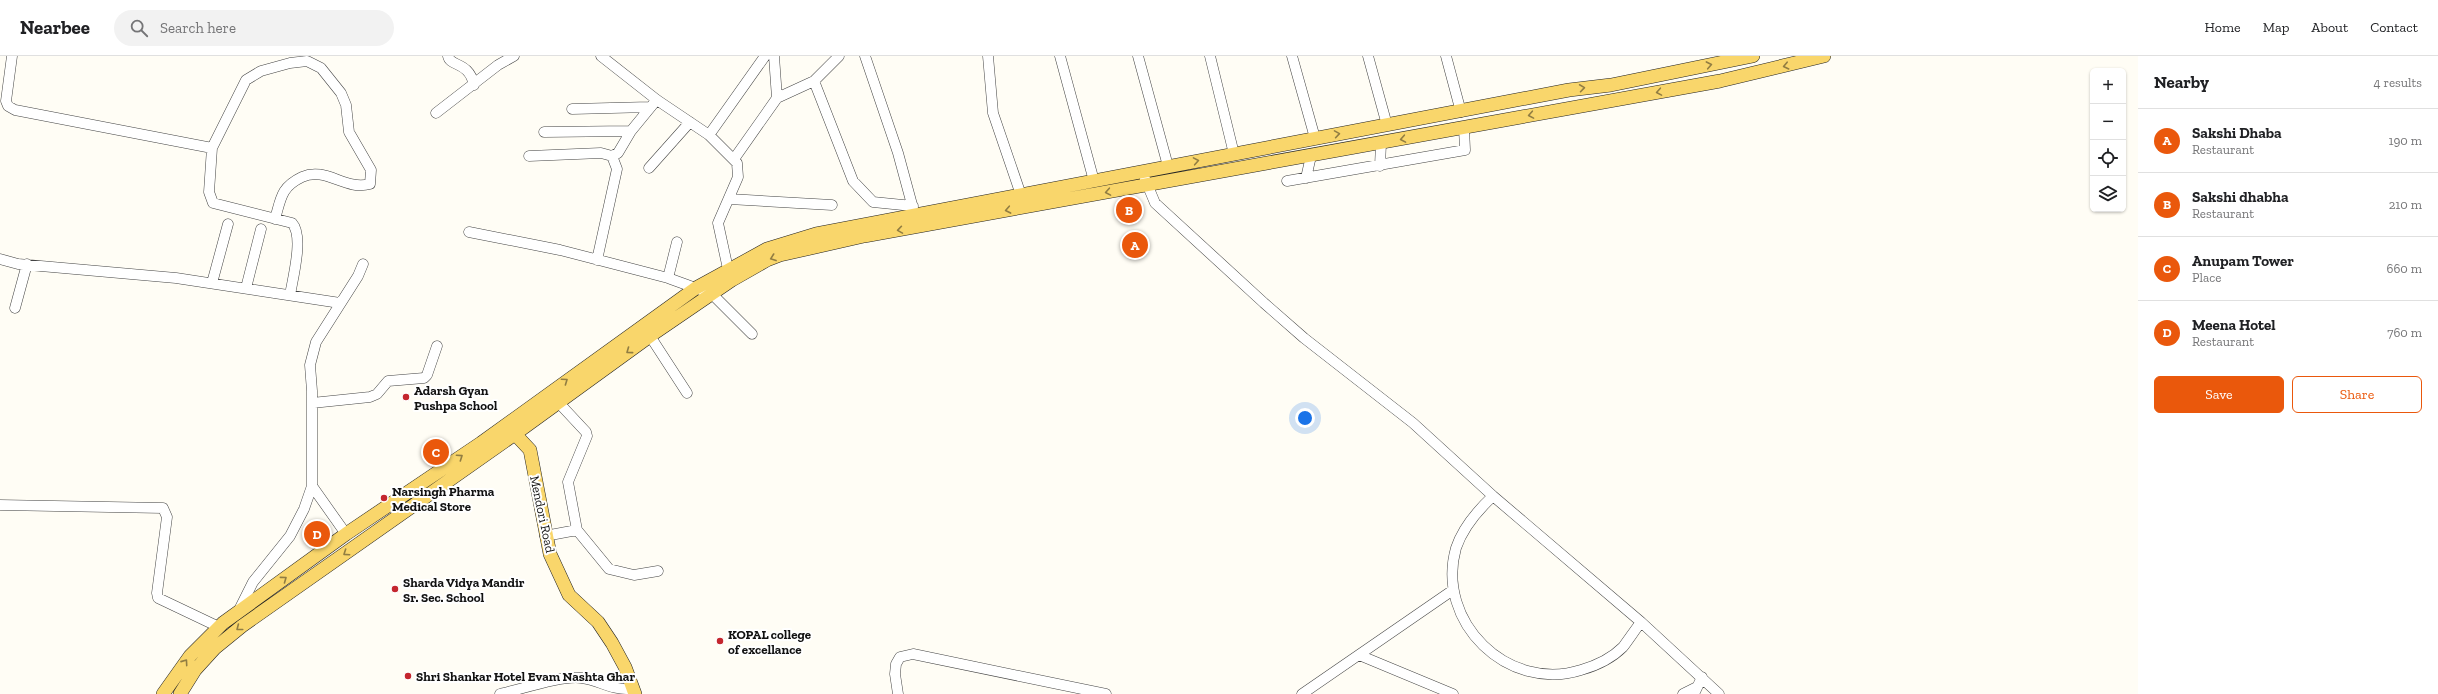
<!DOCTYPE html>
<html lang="en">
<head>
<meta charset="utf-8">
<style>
  body { margin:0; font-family:"Zilla Slab",serif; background:#f2f2f2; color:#202124 }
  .controls { position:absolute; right:12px; top:12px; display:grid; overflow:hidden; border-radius:6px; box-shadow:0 1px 3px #0004 }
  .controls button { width:36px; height:36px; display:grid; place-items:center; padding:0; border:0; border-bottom:1px solid #e0e0e0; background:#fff; color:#202124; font:20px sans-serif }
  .you { position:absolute; left:1305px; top:362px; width:14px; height:14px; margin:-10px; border:3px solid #fff; border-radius:50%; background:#1a73e8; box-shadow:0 0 0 6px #1a73e833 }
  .badge { display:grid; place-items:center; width:26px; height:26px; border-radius:50%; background:#ea580c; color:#fff; font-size:13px; font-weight:700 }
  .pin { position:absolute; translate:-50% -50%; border:2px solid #fff; box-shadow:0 1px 4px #0006 }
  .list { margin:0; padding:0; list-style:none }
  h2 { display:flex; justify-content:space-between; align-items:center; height:52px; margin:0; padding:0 16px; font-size:17px }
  h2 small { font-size:13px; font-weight:400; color:#757577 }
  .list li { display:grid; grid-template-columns:26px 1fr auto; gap:12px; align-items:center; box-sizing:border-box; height:64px; padding:0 16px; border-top:1px solid #e0e0e0 }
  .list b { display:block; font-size:15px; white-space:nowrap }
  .list p { margin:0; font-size:13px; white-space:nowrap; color:#757577 }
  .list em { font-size:13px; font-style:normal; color:#757577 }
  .actions { display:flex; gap:8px; padding:12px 16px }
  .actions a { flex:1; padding:9px 0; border:1px solid #ea580c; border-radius:6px; text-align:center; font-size:14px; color:#ea580c }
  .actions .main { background:#ea580c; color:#fff }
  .icon { flex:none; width:22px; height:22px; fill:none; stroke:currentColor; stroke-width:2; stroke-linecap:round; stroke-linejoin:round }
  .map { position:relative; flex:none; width:2138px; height:638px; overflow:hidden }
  header { display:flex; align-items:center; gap:24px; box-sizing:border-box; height:56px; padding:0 20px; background:#fff; border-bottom:1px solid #e0e0e0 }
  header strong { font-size:19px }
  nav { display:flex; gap:22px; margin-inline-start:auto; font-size:14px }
  .search { width:280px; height:36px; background:#f2f2f2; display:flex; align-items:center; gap:10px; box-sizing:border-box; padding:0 14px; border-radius:22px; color:#757577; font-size:15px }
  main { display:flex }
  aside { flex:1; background:#fff }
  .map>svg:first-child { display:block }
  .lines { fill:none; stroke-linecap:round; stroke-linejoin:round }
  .minor-casing { stroke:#444; stroke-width:11 }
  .major-casing { stroke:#222; stroke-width:14 }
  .minor { stroke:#fff; stroke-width:10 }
  .major { stroke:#f9d66b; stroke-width:13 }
  .oneway { stroke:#917d42 }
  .poi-dot { fill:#c4262e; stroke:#fff; stroke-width:1.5 }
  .labels { text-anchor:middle; stroke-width:4; stroke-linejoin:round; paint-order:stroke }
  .poi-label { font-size:13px; font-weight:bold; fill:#111; stroke:#fff; text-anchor:start }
  .street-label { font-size:13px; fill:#111; stroke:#fff }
</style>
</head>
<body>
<header>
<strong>Nearbee</strong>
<div class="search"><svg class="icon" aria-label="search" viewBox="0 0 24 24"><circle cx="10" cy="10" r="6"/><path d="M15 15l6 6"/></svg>Search here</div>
<nav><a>Home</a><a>Map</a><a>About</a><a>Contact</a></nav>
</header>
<main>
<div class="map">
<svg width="2138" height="638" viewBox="0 0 2138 638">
  <rect width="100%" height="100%" fill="#fffdf5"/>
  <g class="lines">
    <g class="minor-casing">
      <path id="minor" d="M12,0L6,45L8,50L15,54L212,92L209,136L213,147L292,167C304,180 293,221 290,239
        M448,0C450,11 469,5 474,29
        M601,0L657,44L709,79L737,107L738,121L718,167L728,213
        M774,0L777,42
        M865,0L898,97L914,156
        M988,0L993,57L1021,139
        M1060,0L1094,125
        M1138,0L1168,110
        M1210,0L1234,98
        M1292,0L1315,82
        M1368,0L1387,69
        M1446,0L1461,56
        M814,25L853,125L873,146L913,150
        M572,53L650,51
        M436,57L498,9L514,0
        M544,76L631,75
        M709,79L765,0
        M212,92L246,24L261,15L290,7L307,5L321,12L341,37L346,49L349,76L371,114L370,128C345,135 326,110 302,121C281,131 281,142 275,163
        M529,100L601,97L612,100L617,113L597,204
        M612,100L618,97L631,75L654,47
        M734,103L777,42L814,25L839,0
        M1380,110L1381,87
        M649,112L690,66
        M1306,122L1311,100
        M1145,123L1155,147L1264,247L1304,282L1413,367L1493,440L1641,566L1719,638
        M1287,125L1465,94L1464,72
        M729,143L832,149
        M469,176L560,194L668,222L712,238L752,278
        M0,203L18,208L176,222L340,247
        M668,222L677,186
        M212,227L228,168
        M246,232L261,173
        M15,252L27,208
        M650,280L687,337
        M558,346L586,376L587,380L568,426L577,474
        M312,347L370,341L377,338L388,325L424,322L427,319L437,290
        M312,430L346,478
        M1493,440C1477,455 1463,471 1456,492C1435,566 1508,637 1581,614C1595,610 1612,602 1623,591C1629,583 1635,574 1641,566
        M0,449L163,452L167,461L157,537L158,542L219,571
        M545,480L577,474L609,513L634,519L658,515
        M238,556L253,526L290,480L304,453L312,430V335L310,309L316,286L358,220L363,208
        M1359,599L1453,638
        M500,638C522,633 562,619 582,622C602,625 609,634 633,633
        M898,638L895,618L896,608L900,601L913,598L1106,638
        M1302,638L1453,534
        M1683,638L1697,631
        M1694,638L1702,621"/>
    </g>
    <g class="major-casing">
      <path id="major" d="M515,378L530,394L550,498L569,539L598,566L612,587L625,611L635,638
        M163,638L190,600L223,567L346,478L481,387L696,232L767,193L816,178L1569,34L1611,29L1753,0
        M180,638L195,614L215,592L242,570L515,378L650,280L732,224L767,204L780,199L864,180L1720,25L1824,0"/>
    </g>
    <use href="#minor" class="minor"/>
    <use href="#major" class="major"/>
  </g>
  <defs><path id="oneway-chevron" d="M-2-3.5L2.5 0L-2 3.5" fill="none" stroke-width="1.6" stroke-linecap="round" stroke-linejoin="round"/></defs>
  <g class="oneway">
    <use href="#oneway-chevron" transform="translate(1709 9) rotate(-11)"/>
    <use href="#oneway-chevron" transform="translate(1786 10) rotate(167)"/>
    <use href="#oneway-chevron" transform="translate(1582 32) rotate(-8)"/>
    <use href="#oneway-chevron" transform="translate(1659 36) rotate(170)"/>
    <use href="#oneway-chevron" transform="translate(1531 59) rotate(170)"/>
    <use href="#oneway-chevron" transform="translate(1337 78) rotate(-9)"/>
    <use href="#oneway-chevron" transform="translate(1403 83) rotate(170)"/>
    <use href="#oneway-chevron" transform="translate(1196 105) rotate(-10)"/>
    <use href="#oneway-chevron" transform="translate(1108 136) rotate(170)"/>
    <use href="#oneway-chevron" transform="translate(1008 154) rotate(169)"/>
    <use href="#oneway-chevron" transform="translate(900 174) rotate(171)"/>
    <use href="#oneway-chevron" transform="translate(773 202) rotate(160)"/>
    <use href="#oneway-chevron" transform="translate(629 295) rotate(144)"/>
    <use href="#oneway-chevron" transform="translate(565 325) rotate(-35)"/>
    <use href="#oneway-chevron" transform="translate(460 401) rotate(-34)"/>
    <use href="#oneway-chevron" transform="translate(346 497) rotate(146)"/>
    <use href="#oneway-chevron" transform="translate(284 523) rotate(-36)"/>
    <use href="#oneway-chevron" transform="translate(239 572) rotate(142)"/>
    <use href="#oneway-chevron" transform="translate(185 606) rotate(-55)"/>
  </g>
  <g class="poi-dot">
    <circle cx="406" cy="341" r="4"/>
    <circle cx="384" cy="442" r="4"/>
    <circle cx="395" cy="533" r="4"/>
    <circle cx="720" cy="585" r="4"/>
    <circle cx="408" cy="620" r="4"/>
  </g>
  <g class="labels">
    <g class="poi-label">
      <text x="414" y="339">Adarsh Gyan<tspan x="414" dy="15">Pushpa School</tspan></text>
      <text x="392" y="440">Narsingh Pharma<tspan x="392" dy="15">Medical Store</tspan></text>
      <text x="403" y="531">Sharda Vidya Mandir<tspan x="403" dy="15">Sr. Sec. School</tspan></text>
      <text x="728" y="583">KOPAL college<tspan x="728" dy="15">of excellance</tspan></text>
      <text x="416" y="625">Shri Shankar Hotel Evam Nashta Ghar</text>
    </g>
    <g class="street-label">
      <text transform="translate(543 458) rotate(78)" y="5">Mendori Road</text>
    </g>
  </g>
</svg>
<div class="controls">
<button>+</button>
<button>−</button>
<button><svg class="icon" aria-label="locate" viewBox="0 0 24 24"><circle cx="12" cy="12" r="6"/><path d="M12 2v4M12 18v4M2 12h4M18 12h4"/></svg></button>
<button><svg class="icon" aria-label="layers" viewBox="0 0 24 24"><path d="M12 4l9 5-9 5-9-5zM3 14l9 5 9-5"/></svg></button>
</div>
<div class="you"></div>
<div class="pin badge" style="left:1135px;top:189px">A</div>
<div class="pin badge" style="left:1129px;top:154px">B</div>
<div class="pin badge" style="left:436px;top:396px">C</div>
<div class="pin badge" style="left:317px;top:478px">D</div>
</div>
<aside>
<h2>Nearby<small>4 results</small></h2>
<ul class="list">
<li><span class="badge">A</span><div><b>Sakshi Dhaba</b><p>Restaurant</p></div><em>190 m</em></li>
<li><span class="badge">B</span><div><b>Sakshi dhabha</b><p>Restaurant</p></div><em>210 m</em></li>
<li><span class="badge">C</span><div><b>Anupam Tower</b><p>Place</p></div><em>660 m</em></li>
<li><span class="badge">D</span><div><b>Meena Hotel</b><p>Restaurant</p></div><em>760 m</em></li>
</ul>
<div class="actions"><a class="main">Save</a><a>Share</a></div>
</aside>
</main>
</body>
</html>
